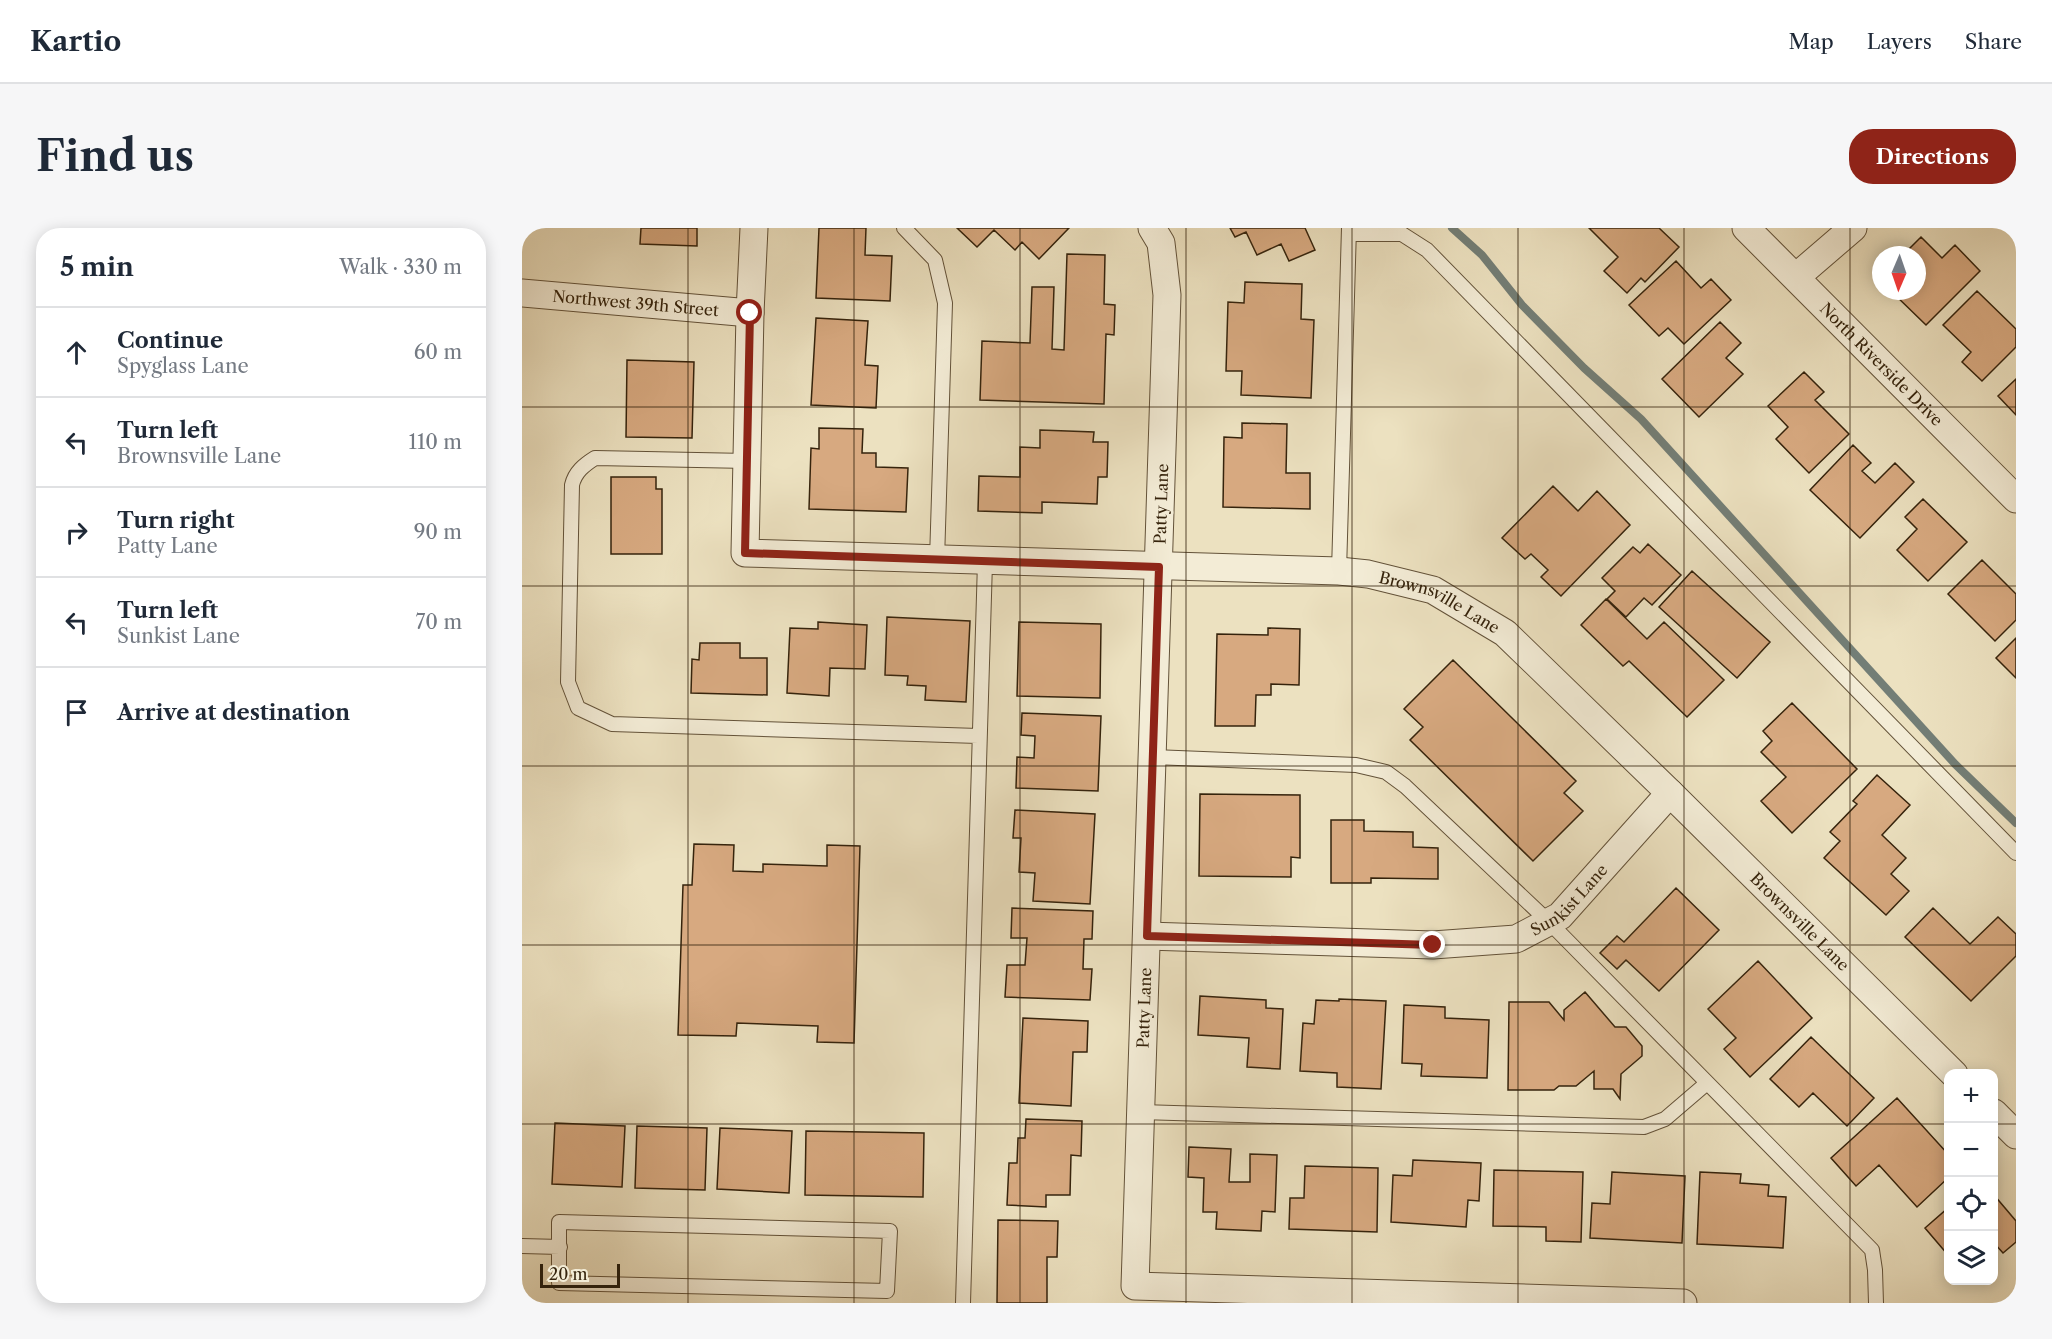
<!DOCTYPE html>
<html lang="en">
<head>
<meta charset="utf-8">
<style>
  body { margin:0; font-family:"Libre Caslon Text",serif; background:#f6f6f7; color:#1f2937 }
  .controls { position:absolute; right:18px; bottom:18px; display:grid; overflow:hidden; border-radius:12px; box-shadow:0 3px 15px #0003 }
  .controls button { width:54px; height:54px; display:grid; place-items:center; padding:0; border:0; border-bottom:2px solid #e0e1e3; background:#fff; color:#1f2937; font:30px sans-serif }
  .compass { position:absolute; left:1350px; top:18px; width:54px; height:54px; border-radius:50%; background:#fff; box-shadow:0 3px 15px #0003; rotate:182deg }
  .scale { position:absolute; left:18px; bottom:15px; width:80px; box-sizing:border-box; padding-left:6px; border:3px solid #35230c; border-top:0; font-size:16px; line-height:21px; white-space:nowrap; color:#35230c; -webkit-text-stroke:4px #f3ecd6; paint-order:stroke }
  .stop { position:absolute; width:18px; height:18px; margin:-14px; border:4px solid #8f2418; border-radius:50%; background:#fff }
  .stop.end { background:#8f2418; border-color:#fff; box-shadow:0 2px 6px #0008 }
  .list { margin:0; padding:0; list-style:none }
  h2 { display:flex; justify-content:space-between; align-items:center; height:78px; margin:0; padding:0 24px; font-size:26px }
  h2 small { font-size:20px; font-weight:400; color:#747a83 }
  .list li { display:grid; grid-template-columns:39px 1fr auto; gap:18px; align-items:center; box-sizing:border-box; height:90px; padding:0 24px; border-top:2px solid #e0e1e3 }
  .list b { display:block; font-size:22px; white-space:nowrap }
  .list p { margin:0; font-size:20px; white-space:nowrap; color:#747a83 }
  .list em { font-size:20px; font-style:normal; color:#747a83 }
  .icon { flex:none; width:33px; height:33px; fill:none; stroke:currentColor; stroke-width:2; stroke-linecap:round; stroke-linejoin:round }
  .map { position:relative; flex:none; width:1494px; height:1075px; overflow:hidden; border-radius:24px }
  header { display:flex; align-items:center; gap:36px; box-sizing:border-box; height:84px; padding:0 30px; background:#fff; border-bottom:2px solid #e0e1e3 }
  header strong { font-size:28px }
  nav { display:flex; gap:33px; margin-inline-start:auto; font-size:21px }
  .intro { display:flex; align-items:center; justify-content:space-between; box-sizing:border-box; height:144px; padding:0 36px }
  h1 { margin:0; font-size:42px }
  .button { padding:15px 27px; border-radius:24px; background:#8f2418; color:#fff; font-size:21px; font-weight:700 }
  main { display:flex; gap:36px; padding:0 36px }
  aside { flex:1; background:#fff; border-radius:24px; box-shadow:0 3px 15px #0003 }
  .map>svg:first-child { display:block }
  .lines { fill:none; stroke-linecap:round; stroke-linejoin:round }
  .stream { stroke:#737e76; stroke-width:8 }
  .building { fill:#d7a980; stroke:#35230c; stroke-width:1.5 }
  .service-casing { stroke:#635239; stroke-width:16 }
  .minor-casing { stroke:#635239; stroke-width:29 }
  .service { stroke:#f3ecd6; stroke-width:14 }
  .minor { stroke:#f3ecd6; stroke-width:27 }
  .route { stroke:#8f2418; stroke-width:8 }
  .grid { fill:none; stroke:#35230c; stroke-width:1.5; stroke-opacity:0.55 }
  .labels { text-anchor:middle; stroke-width:5; stroke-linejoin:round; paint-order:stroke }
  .street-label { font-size:16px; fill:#35230c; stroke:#f3ecd6 }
</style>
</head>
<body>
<header>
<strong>Kartio</strong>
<nav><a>Map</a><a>Layers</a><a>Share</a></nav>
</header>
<div class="intro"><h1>Find us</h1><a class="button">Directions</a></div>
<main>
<aside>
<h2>5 min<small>Walk · 330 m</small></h2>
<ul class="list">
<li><svg class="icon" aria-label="ahead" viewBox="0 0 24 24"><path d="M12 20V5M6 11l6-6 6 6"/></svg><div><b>Continue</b><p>Spyglass Lane</p></div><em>60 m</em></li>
<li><svg class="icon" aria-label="left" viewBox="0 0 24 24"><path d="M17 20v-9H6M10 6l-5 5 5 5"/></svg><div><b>Turn left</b><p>Brownsville Lane</p></div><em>110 m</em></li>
<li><svg class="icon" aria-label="right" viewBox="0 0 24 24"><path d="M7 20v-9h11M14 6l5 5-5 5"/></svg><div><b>Turn right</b><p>Patty Lane</p></div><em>90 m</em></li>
<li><svg class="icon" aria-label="left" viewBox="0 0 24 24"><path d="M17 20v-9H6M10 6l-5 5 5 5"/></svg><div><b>Turn left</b><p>Sunkist Lane</p></div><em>70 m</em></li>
<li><svg class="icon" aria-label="arrive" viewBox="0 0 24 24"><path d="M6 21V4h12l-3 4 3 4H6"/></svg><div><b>Arrive at destination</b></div></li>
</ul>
</aside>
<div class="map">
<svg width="1494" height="1075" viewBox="0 0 1494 1075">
  <rect width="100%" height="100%" fill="#ece1c0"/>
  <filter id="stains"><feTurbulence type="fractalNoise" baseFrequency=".00333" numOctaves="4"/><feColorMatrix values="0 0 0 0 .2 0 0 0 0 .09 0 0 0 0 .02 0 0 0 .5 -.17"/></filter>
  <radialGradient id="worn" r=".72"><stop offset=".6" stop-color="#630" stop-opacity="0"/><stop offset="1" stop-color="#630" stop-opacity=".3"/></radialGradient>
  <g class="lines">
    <path class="stream" d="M930,0L960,27L1000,77L1062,140L1119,191L1433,536L1494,595"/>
  </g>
  <path class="building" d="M119,0H175V18L118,16Z
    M297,0H344L343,27L370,28L368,73L294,70Z
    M435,0H547L517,31L500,14L493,22L472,2L455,19Z
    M708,0H783L793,22L767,33L759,16L735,27L724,4L713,9Z
    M1067,0H1137L1157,19L1123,54L1119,50L1105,65L1082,43L1096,29Z
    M1399,9L1420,30L1433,17L1458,43L1404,97L1369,63H1395V27H1381Z
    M545,26L583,27L582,76L593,77L592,107L584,106L582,176L458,172L460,113L508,115L510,59H532L530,121L542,122Z
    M1154,33L1179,60L1189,51L1209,72L1162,116L1146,100L1137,108L1107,77Z
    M723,54L780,56L779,91L792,92L789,170L719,167L720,143H704L706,74L722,75Z
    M1455,63L1494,101V119L1460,153L1440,134L1449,124L1421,97Z
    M294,90L346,93L343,137L356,138L354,180L289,177Z
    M1198,94L1219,115L1204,130L1221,146L1177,189L1140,151Z
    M105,132L172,134L170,210L104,209Z
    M1282,144L1302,164L1293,172L1327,206L1287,245L1254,211L1266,199L1246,178Z
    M1494,151V187L1476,168Z
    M720,195L765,196L764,245H788V281L701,279L702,209L720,210Z
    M297,200L341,201L340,225H354V239L386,240L384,284L287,281L289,220L297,221Z
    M518,202L572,204L571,214H586L585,249H576L575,276L520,274V285L456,283L457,248L498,249V219L518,220Z
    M1331,217L1349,235L1340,243L1353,255L1373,235L1392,254L1338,310L1288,262Z
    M89,249H134V261H140V326H89Z
    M1031,258L1056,283L1075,263L1108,297L1039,368L1019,349L1026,342L1009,326L1003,331L980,310Z
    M1401,271L1445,314L1406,353L1375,322L1395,301L1383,289Z
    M1126,316L1159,347L1130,377L1122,370L1104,389L1085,371L1093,363L1080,350L1111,319L1118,325Z
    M1460,332L1494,366V392L1473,413L1426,366Z
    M1170,343L1248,414L1215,450L1137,379Z
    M1084,371L1125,411L1142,394L1202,452L1165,489L1107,433L1101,438L1059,397Z
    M365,389L448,393L444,474L403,472L404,458L385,457L386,448L363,447Z
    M296,394L345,397L343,441L308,440L307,468L265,465L268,400L296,401Z
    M497,394L579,396L578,470L495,468Z
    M746,400L778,401L777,457L749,456V467H734L733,498H693L695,406L746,407Z
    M1494,410V450L1474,430Z
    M178,415H218V430H245V467L169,465L170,431L177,432Z
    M931,432L1054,553L1042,565L1061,583L1011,633L888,512L901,499L882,481Z
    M1270,475L1335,541L1270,605L1239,573L1264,549L1239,524L1250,513L1241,503Z
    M500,485L579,488L576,563L494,560L495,529L512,530L513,508L499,507Z
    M1355,547L1388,577L1360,607L1384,630L1369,646L1387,663L1364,687L1302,630L1318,613L1308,604L1335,576L1331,573Z
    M678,566L778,567V630L769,629V649L677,648Z
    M493,582L573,586L568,676L511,673L513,645L497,644L499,610H491Z
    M809,592H842V603L891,604V619L916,620V651L849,650V655H809Z
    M172,616L212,617L211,643L241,644V636L305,638V617L338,618L332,815L295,814L296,798L215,795L214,808L156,807L161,657H170Z
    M1154,660L1197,702L1137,763L1104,732L1095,741L1078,725L1095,708L1102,714Z
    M490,680L571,683L570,711H562L561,741H570L568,772L483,769L485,737H503L505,710H489Z
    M1411,680L1448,716L1476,689L1494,706V728L1449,773L1383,709Z
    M1236,733L1290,790L1228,849L1202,821L1214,810L1186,781Z
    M1063,764L1093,799H1104L1120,818V828L1099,846L1098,871L1091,861H1072V843L1054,858H1037L1032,862H986L987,774H1027L1042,792V782Z
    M678,768L744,772V780L761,781L758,841L725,839L727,810L676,807Z
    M817,771L864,773L859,861L815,859V845L778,843L781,795L792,796L794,772L817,773Z
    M882,777L923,779V790L967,792L965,850L899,848L900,836L880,835Z
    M501,790L566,793L565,824H551L549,878L497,875Z
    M1289,809L1352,870L1325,898L1291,865L1277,879L1248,851Z
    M1375,870L1426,926V950L1395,979L1357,937L1334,958L1309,930Z
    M504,891L560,893L559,928L549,927L548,967H524V979L485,977L487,935H495L496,910H503Z
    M33,895L103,898L100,959L30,956Z
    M115,898L185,900L183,962L113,960Z
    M198,900L270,903L267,965L195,961Z
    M284,903L402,905L401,969L283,967Z
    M667,919L709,921L707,954H728V926L755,927L753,984L740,983L739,1003L694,1001L695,984H681L682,950L666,949Z
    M891,932L959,935L957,973L946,972L944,999L869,994L871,947L890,948Z
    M783,938L856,940L855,1004L767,1001L768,970H782Z
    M972,942L1061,944L1059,1014L1024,1013V999L971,998Z
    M1090,944L1163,948L1160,1015L1068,1010L1070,975L1088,976Z
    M1178,944L1219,946L1218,955L1247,957L1246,968L1264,969L1261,1020L1175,1016Z
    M1472,967L1494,993V1014L1481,1025L1473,1016L1472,1018Z
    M1426,980V1027L1403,1000Z
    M476,992L536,993L535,1029H525V1075H475Z"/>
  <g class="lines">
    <g class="service-casing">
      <path id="service" d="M382,0L413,32L423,75L415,332
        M827,6H880L905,22L1494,625
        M226,233L73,230C62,237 53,244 50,257L46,454L56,480L90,496L456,508
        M817,343L827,0
        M631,529L834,537L864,544L883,558L1027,694L1350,1022L1353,1042L1354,1075
        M619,884L1122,899L1143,891L1185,855
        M37,994L368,1003L365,1063L37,1055Z
        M0,1018L38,1019
        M441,1075L463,334"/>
    </g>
    <g class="minor-casing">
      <g id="minor">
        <path id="s1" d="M232,0L228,85L223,325L817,343L846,346L911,362L983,405L1148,565L1432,846"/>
        <path d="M630,0L639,15L645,67L613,1058L1161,1075"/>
        <path id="s2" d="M1224,0L1494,271"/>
        <path d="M1274,49L1331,0"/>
        <path id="s3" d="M0,65L228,85"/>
        <path id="s4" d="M625,708L911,717L994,711L1038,688L1148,565"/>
        <path d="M1472,885L1494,907"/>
      </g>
    </g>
    <use href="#service" class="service"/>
    <use href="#minor" class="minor"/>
  </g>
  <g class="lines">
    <path class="route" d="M228,85L223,325L637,339L625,708L911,717"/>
  </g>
  <path class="grid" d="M166,0V1075M332,0V1075M498,0V1075M664,0V1075M830,0V1075M996,0V1075M1162,0V1075M1328,0V1075M0,179H1494M0,358H1494M0,538H1494M0,717H1494M0,896H1426M1472,896H1494"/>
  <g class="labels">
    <g class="street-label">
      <text dy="6" stroke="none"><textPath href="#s3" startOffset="114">Northwest 39th Street</textPath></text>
      <text dy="6" stroke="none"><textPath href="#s2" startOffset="192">North Riverside Drive</textPath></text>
      <text transform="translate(639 276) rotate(-88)" y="6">Patty Lane</text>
      <text dy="6" stroke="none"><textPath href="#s1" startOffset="1026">Brownsville Lane</textPath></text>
      <text dy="6" stroke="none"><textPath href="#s4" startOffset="436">Sunkist Lane</textPath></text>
      <text dy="6" stroke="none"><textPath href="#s1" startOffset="1512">Brownsville Lane</textPath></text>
      <text transform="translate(622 780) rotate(-88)" y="6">Patty Lane</text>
    </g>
  </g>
  <rect width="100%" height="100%" filter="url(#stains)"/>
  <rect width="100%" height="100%" fill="url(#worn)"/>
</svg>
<div class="controls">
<button>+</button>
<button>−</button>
<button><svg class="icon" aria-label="locate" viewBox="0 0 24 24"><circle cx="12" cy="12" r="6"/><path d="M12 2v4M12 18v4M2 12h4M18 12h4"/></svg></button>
<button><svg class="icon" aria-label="layers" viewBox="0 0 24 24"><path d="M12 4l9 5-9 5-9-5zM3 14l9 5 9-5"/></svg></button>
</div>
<svg class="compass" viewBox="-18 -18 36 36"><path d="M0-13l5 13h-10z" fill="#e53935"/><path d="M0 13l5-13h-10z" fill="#747a83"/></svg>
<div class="scale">20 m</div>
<div class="stop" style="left:228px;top:85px"></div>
<div class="stop end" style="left:911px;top:717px"></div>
</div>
</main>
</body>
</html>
